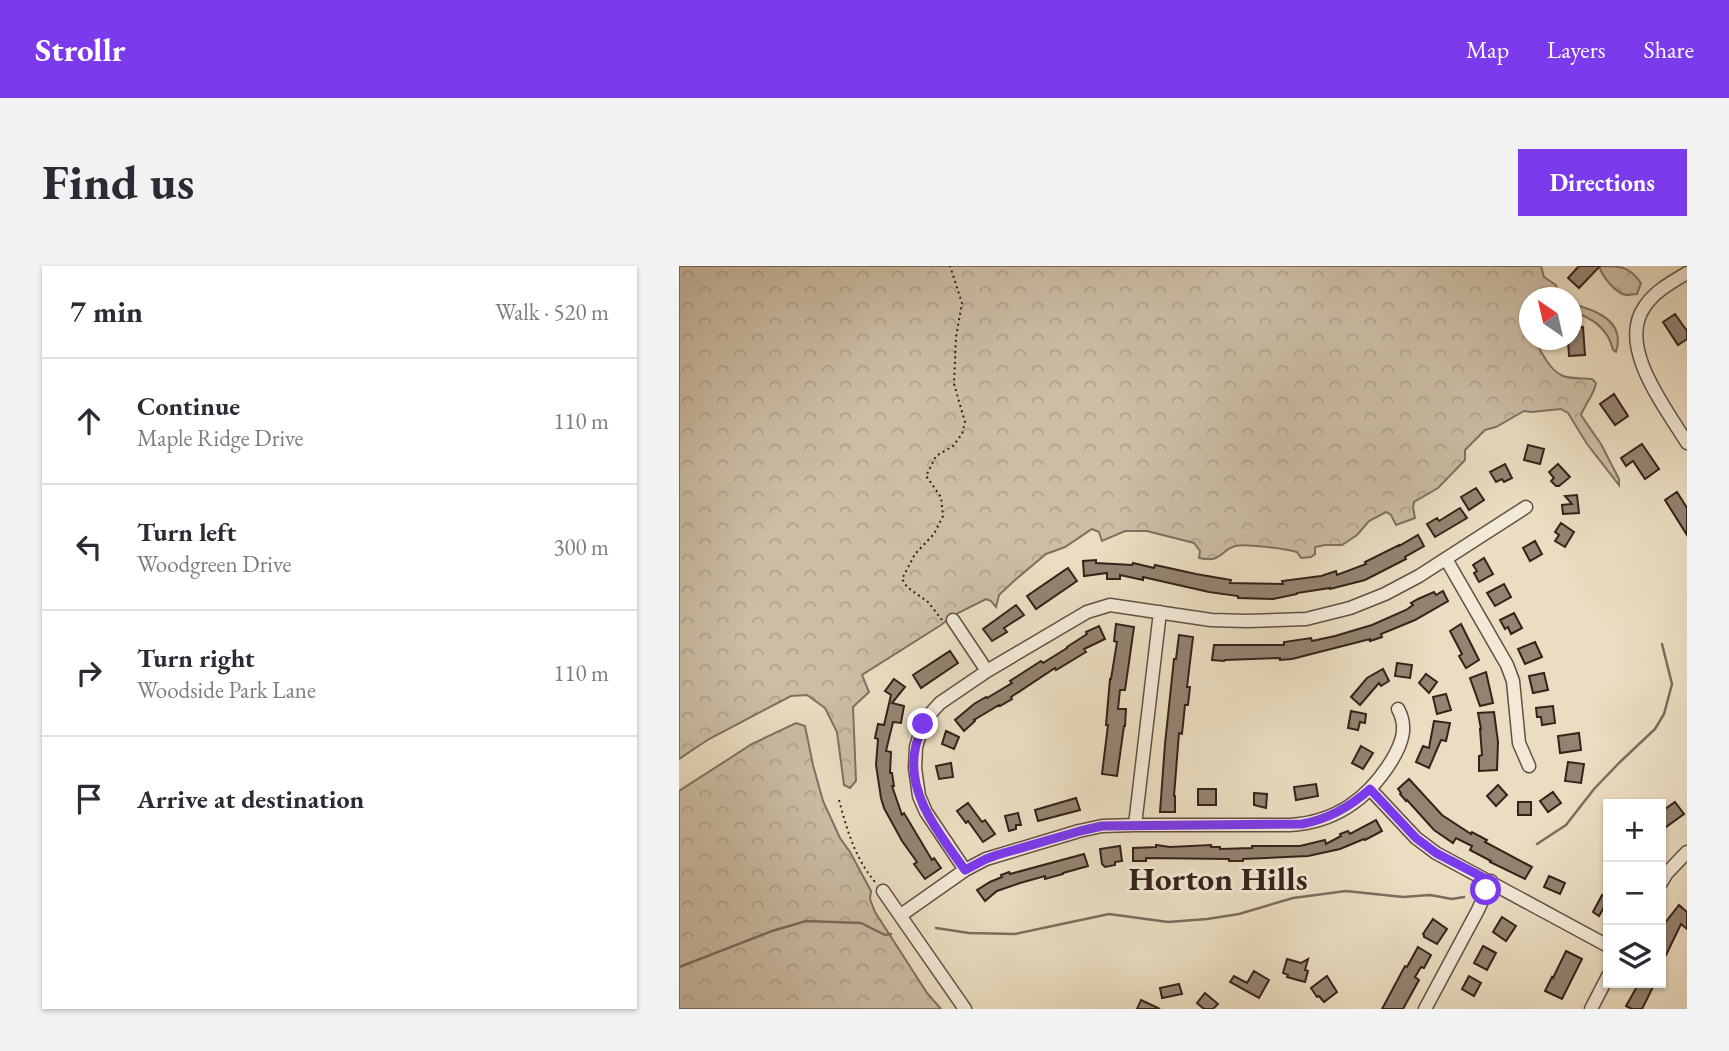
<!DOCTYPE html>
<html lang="en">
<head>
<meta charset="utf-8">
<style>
  body { margin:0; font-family:"EB Garamond",serif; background:#f2f2f3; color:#2b2b33 }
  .controls { position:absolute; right:21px; bottom:21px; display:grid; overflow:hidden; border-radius:0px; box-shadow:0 2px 5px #0004 }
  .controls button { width:63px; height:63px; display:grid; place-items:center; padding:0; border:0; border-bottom:2px solid #e1e1e2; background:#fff; color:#2b2b33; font:35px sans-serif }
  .compass { position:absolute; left:840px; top:21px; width:63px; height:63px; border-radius:50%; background:#fff; box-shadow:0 2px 5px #0004; rotate:326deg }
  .stop { position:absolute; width:21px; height:21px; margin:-16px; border:5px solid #7c3aed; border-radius:50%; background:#fff }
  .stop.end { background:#7c3aed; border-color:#fff; box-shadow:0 2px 7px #0008 }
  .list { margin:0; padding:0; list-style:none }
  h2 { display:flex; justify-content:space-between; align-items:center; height:91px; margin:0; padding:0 28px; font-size:30px }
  h2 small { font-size:23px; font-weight:400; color:#7c7c81 }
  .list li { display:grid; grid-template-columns:46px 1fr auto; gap:21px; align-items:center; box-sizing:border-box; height:126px; padding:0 28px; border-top:2px solid #e1e1e2 }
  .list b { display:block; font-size:26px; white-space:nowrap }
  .list p { margin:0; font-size:23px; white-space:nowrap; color:#7c7c81 }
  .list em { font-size:23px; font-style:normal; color:#7c7c81 }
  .icon { flex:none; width:38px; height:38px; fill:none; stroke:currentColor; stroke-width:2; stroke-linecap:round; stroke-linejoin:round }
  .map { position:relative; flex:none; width:1008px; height:743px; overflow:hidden; border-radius:0px }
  header { display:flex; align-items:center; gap:42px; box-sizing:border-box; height:98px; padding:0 35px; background:#7c3aed; color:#fff }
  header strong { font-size:33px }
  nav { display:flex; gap:38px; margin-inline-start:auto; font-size:24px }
  .intro { display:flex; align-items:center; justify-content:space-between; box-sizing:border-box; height:168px; padding:0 42px }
  h1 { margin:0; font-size:49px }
  .button { padding:18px 32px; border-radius:0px; background:#7c3aed; color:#fff; font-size:24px; font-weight:700 }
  main { display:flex; gap:42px; padding:0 42px }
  aside { flex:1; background:#fff; border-radius:0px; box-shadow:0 2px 5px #0004 }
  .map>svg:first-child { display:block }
  .forest { fill:url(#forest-crowns); stroke:#807060; stroke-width:2 }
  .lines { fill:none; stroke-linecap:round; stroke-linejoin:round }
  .stream { stroke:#7d6c5d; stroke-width:2.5 }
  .building { fill:#948371; stroke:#35221b; stroke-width:2 }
  .minor-casing { stroke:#625144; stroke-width:15 }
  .path { stroke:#35221b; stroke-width:2; stroke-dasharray:2 3.5; stroke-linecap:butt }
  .minor { stroke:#f2e9d7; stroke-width:12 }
  .route { stroke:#7c3aed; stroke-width:9 }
  .labels { text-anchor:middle; stroke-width:6; stroke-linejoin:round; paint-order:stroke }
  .neighbourhood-label { font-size:33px; font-weight:bold; fill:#35221b; stroke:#f2e9d7 }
</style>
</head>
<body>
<header>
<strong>Strollr</strong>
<nav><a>Map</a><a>Layers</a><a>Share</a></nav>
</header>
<div class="intro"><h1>Find us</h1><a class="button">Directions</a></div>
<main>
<aside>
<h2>7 min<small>Walk · 520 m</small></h2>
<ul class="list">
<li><svg class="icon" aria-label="ahead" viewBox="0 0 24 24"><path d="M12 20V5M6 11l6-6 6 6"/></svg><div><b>Continue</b><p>Maple Ridge Drive</p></div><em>110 m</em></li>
<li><svg class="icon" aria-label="left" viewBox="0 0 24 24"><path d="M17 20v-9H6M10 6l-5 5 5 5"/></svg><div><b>Turn left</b><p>Woodgreen Drive</p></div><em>300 m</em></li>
<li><svg class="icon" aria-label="right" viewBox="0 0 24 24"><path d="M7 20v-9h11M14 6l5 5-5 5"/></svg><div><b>Turn right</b><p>Woodside Park Lane</p></div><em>110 m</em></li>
<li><svg class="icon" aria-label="arrive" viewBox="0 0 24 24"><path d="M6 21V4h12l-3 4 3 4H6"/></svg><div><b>Arrive at destination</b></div></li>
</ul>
</aside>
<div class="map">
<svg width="1008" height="743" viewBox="0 0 1008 743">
  <defs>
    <pattern id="forest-crowns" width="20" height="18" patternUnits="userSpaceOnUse" patternTransform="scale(1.75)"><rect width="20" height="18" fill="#ccbda5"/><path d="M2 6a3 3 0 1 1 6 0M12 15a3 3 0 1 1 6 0" fill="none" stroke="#b0a28d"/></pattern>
  </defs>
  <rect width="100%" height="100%" fill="#ebddc1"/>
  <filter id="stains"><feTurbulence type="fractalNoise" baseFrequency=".00286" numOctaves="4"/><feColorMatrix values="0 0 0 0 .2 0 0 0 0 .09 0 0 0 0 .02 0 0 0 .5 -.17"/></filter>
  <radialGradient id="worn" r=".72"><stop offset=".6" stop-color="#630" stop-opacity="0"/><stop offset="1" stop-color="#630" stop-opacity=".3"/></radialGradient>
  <path class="forest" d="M0,0H862L865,11L877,19L880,31L850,32V74H855C863,86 870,104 884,110C892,113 904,112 913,113L917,117C915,129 906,138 902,149L922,178L940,213V219L908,178L889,147L882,143L852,146L845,145L817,161L806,164L786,184V194L759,222L735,236L734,241L736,252L717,259L712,249L707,246L690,255L678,269L663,279H646L636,281V288L632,291L622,292L618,286C607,283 566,277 556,280C540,285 544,297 520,292L521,285L515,277L468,265H446L423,275L420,266L413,263L386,281L367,288L336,314L320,329L317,341L312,335L307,333L275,349L262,359L183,409L190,426L174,441L177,515L171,522L165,519L158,466L146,442L128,429L112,430L30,473L0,493Z
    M920,0C942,0 950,0 962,17L958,28C954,28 951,29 947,29C936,27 923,10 920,0Z
    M893,38C917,44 947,55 937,86L934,84C929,62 913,52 893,45Z
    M117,457L126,460L134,499L144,535L161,572L171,586L192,625L191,633L196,646L248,727L262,743H0V525L73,478Z"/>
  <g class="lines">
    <path class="stream" d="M858,578L887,559L915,523L941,496L976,463L985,448L993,418L983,378
      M257,662L290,667L336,668L430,648L489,656L528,653L560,648L614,632L667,625L724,631L751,629L773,633L785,631
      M0,701L93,665L127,655L182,657L206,669L212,668"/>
  </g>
  <path class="building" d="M900,0H921L900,22L889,12Z
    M996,48L1008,65V73L999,79L984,56Z
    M904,61L906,89L890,90L889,74H892V62Z
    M935,128L949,150L936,159L921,138Z
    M963,178L980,203L966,213L954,195L947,200L942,192Z
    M849,179L865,183L861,198L845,194Z
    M826,198L833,212L825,216L823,213L817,216L811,206Z
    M879,198L891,211L880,220H877L872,215L875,212L870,206Z
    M797,222L805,234L790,244L782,231Z
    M998,226L1008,242V269L986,234Z
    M898,229L900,247L884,248L883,239L893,238L886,230Z
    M781,242L788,252L756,271L748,258L758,252L760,255Z
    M882,257L895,266L886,281L876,275L880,269L876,266Z
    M739,269L745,280L726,291L727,293L686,314L651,323V322L618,327V328L594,333L559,332V330L530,326L464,311V314L441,309V313H428V307L405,310L404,295L417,294V297L453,299L454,297L475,302L476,299L517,308L552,314L551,317L604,318L603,315L642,310L657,305L658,309L687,298L686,296L720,279V280Z
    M856,275L863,288L851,295L844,282Z
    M805,292L814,308L800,316L795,307L798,305L794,299Z
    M389,302L398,315L357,343L348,330Z
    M825,318L832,331L816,340L808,327Z
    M764,325L769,335L736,354L702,368L703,371L691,375V373L613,393L601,394V392L546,394L545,395L533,394L535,379H605V376L632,372L633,375L656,370L693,359L727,344L734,339L732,337L739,333L755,326L757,329Z
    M337,339L345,349L325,362L328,366L313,375L304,363Z
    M835,347L843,362L832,368L829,361L826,363L821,354Z
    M437,358L455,361L446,424H441L439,443H447L446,460H445L438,510L423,508L429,459H427L431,413H432L438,376L435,375Z
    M782,358L800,394L787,402L780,390L783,388L771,365Z
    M420,360L426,373L405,383L407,386L377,404L376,402L332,431L333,433L321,440L320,439L295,454L296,455L285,465L276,454L295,438L307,431L308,432L333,417L331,415L362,395L364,397L388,382V381L408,368L407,366Z
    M500,369L514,371L508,421H511L509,439H506L503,468L500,467L495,530H496V546H481L486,478L495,393H497Z
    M856,376L863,391L846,398L839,383Z
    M271,385L279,397L242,422L234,409Z
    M718,397L733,399L731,412L716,410Z
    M704,403L710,415L702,420L700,417L681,439L672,431L688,412Z
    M807,406L814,437L801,440L791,412Z
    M865,407L869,424L854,427L850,410Z
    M747,408L758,416L750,427L740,417Z
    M215,413L226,421L213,437L225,440L222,457L214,456L207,485L212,486L211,507H213L215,520H213L223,549L225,547L253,594L255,592L262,602L246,613L235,598L238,596L223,575L205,542L202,532L197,499L199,473L196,472L199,458L205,459L212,429L206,425Z
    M767,428L772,444L758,448L754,431Z
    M874,440L876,457L863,459L862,451H858L857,442Z
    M672,445L687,448L686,457L681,456L679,464L669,462Z
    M815,446L819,476L818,504L800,505V490L803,489L801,463H802L799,447Z
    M755,455L771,457L767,475L762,474L750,502L737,496L744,480L750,482Z
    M267,465L280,471L275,483L263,478Z
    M900,467L902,484L881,487L879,470Z
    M682,480L694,487L684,503L673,497Z
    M889,496L905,498L902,517L886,515Z
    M272,497L274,511L260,513L257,500Z
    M730,513L763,549L792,568L793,566L808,574L806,576L853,601L846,613L811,596L812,595L791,584L793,580L777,572L774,577L755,564L728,534L727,535L721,528L722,527L719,523Z
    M637,518L639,530L617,534L615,521Z
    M819,519L828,529L817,540L808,530Z
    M519,523H537V539H519Z
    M874,526L882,537L869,546L861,535Z
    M575,527L588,528L587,542L575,539Z
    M397,532L401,544L359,555L356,544Z
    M839,536H852V549H839Z
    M996,536L1005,548L987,561L982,554V546Z
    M289,537L303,556L306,554L316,568L304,576L289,555L287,557L278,545Z
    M339,547L342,559H337V563L330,565L326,550Z
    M697,554L703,565L686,574L685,573L661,583L629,590L564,593V595H550V593L467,592V595H454V582L477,581V579L491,581L532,579V581H541V583L573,582V580H621L646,574L647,578L662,570L661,568L669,565L671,568Z
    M441,580L443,595L436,596V599L426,601L423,598L421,583Z
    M405,588L409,600L384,607V608L366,613V610L341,617L318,625L306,635L298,624L311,616L323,611L322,609L330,606L331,608Z
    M870,610L886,617L881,628L865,621Z
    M923,629L929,632V634L920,650L914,646Z
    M1000,639L1008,646V663L1002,658L987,689L982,686V662Z
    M823,651L837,660L827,675L814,666Z
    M754,653L768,663L758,678L745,671V669L744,668Z
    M804,680L817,687L808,704L795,697Z
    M739,681L752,689L745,702L742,701L736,711L740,714L724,743H703L726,700L728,701Z
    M887,685L903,693L883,733L866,725L873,711L874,712Z
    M608,693L622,697L629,693L626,704L629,705L626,716L608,711L609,709L604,707Z
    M575,705L590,714L580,732L551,716L555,710L568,717Z
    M648,710L658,726L645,736L640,730L638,731L632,722Z
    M790,710L802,717L795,730L783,723Z
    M960,717H976L963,743H953L947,740Z
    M500,718L503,728L483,732L481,722Z
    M526,727L539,738L534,743H525L518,737Z
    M462,734L481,743H458Z"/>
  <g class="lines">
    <g class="minor-casing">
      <path id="minor" d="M1008,7C993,16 976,25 966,40C937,80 987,142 1008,177
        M767,293L828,399L834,415L840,477L850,500
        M274,354L308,405
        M691,523L737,572L757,587L929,680
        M456,559L481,346
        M286,604L247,546L240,530L236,502L237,481L244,458L250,449L261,437L308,405L408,346L431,339L532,354L568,355L627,353L671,342L706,328L740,310L847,241
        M982,617L988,607L1008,586
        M204,625L286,743
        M222,649L286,604L307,593L400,565L423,560L456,559H611C657,556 689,533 713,494C723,477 729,461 719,443
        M746,743L799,644L812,615
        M912,743L929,710"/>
    </g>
    <path class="path" d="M263,354L249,336L228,321L223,313L236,288L255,268L264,250L262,231L247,210L257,190L274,180L283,168L286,156L275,118L277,71L283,37L271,0
      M160,534C168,564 176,592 196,616"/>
    <use href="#minor" class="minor"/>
  </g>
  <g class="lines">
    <path class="route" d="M244,458C242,465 239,472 237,479C225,527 261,568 286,604L307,593L318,589L401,565L423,560L623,558C650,553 671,541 691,523L737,572L757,587L811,615L807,624"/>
  </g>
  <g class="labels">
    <g class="neighbourhood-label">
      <text x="539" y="624">Horton Hills</text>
    </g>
  </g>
  <rect width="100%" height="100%" filter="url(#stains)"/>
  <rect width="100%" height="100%" fill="url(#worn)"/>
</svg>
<div class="controls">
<button>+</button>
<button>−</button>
<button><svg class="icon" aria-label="layers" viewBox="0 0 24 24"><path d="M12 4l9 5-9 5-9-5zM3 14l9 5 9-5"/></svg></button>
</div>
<svg class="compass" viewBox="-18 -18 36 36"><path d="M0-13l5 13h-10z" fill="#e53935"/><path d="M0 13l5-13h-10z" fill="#7c7c81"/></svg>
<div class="stop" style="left:807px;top:624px"></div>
<div class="stop end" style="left:244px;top:458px"></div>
</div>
</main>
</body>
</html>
